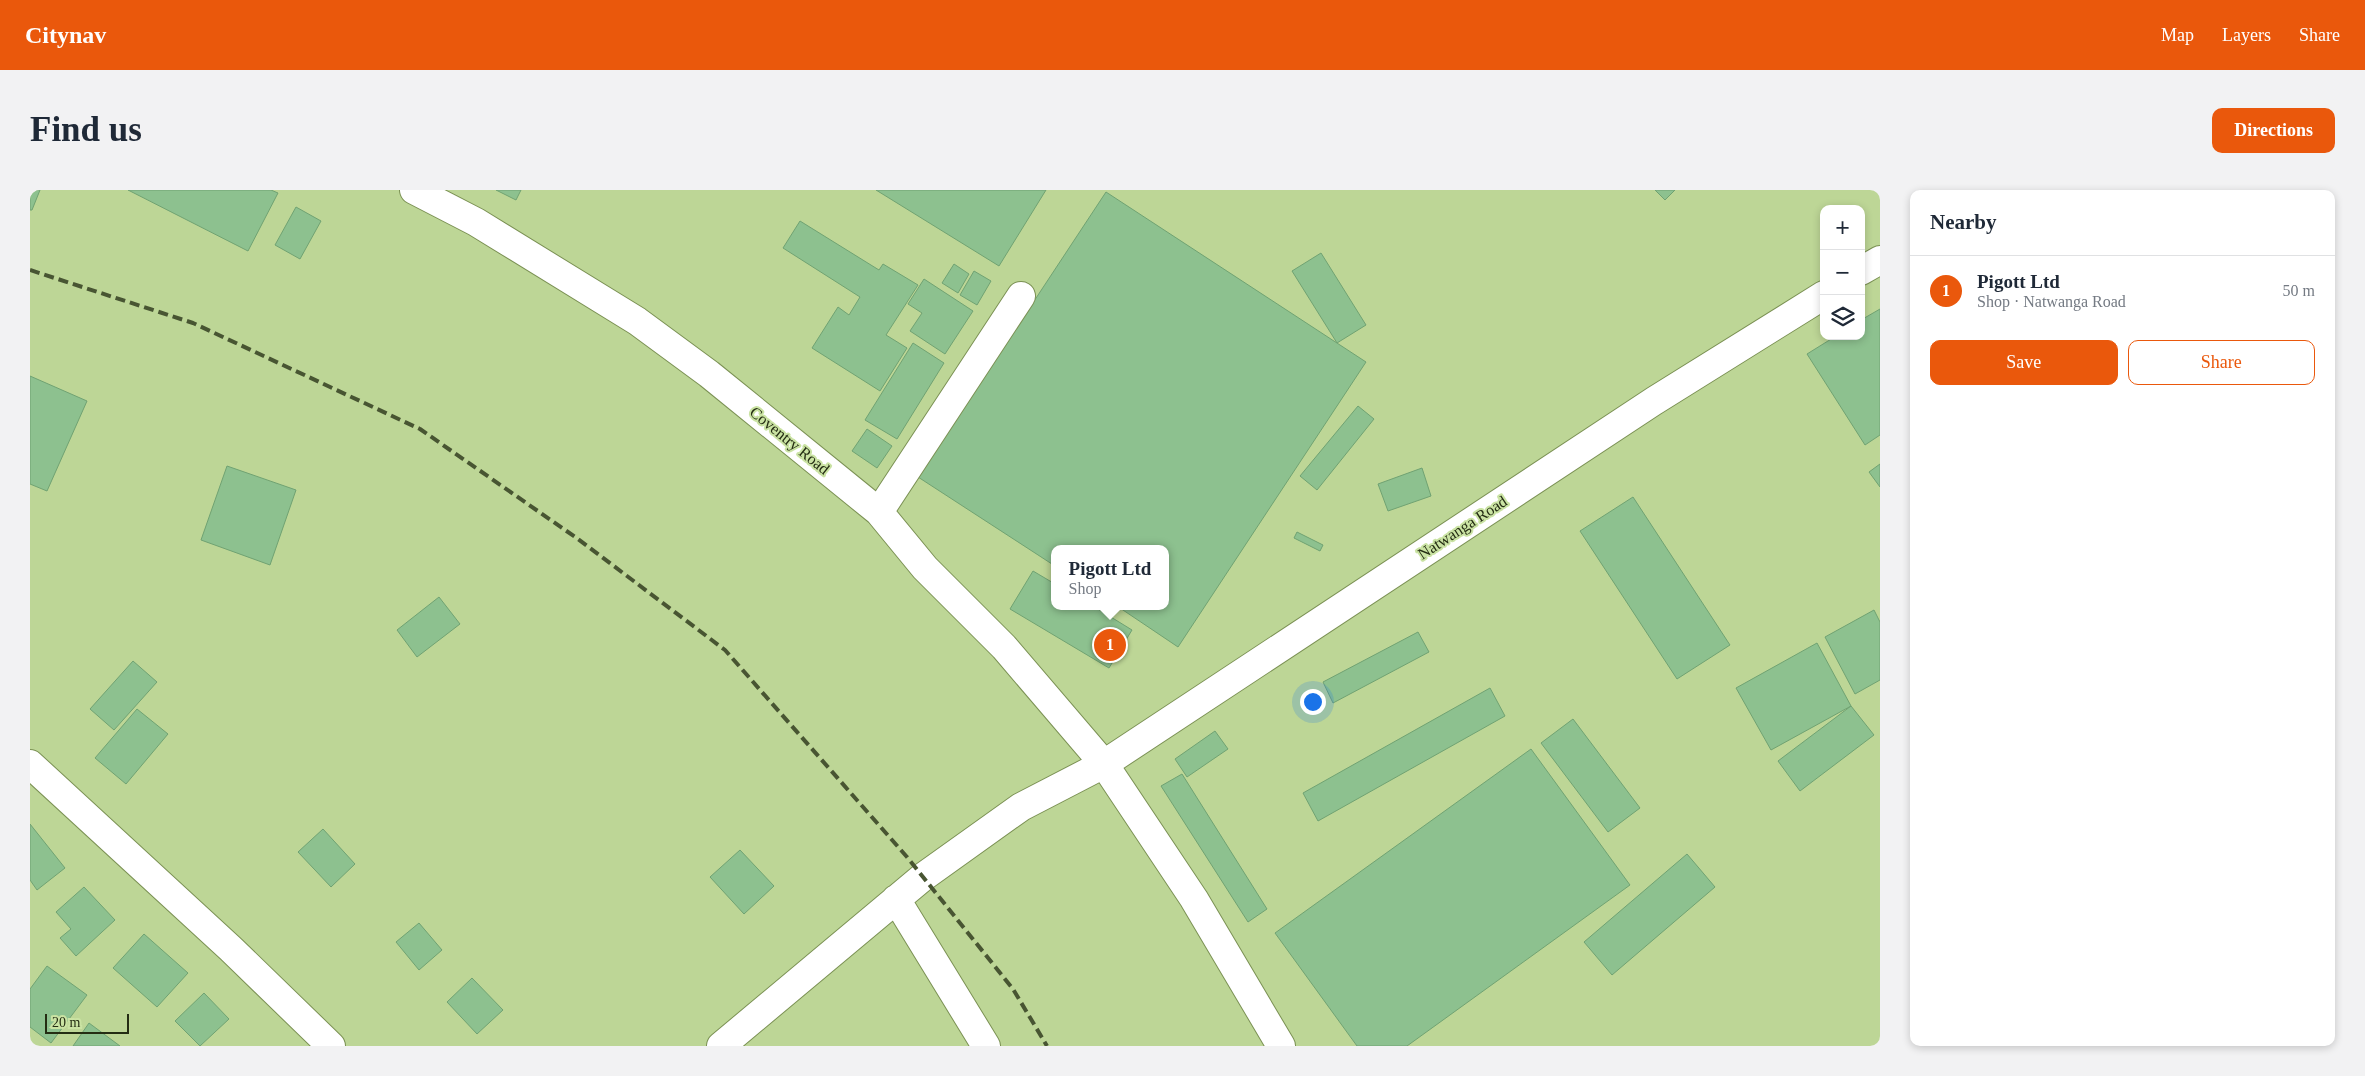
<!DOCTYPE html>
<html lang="en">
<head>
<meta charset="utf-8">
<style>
  body { margin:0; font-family:"Times New Roman",serif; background:#f2f2f3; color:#1f2937 }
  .controls { position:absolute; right:15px; top:15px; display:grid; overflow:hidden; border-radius:10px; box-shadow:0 2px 8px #0003 }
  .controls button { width:45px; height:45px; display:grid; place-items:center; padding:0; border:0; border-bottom:1px solid #e0e1e3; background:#fff; color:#1f2937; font:25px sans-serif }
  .scale { position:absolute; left:15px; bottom:12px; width:84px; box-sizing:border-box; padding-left:5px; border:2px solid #242d13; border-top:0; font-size:14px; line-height:18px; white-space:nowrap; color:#242d13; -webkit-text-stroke:4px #cae3a3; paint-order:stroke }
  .you { position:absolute; left:1282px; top:511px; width:18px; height:18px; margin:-12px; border:4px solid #fff; border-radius:50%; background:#1a73e8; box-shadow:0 0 0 8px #1a73e833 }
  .badge { display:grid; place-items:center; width:32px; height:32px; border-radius:50%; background:#ea580c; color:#fff; font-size:16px; font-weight:700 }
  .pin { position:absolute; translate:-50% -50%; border:2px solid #fff; box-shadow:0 1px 5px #0006 }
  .popup { position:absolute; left:1021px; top:355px; width:118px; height:65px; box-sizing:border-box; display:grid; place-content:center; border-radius:10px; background:#fff; filter:drop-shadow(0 1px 4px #0005); font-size:16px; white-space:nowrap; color:#747a83 }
  .popup b { font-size:19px; color:#1f2937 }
  .popup::after { content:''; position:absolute; left:50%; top:100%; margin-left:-10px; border:10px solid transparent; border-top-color:#fff }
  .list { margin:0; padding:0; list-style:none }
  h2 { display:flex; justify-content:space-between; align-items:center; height:65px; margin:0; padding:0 20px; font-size:21px }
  h2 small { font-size:16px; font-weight:400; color:#747a83 }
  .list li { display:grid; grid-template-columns:32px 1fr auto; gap:15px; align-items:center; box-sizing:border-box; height:70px; padding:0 20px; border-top:1px solid #e0e1e3 }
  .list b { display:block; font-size:19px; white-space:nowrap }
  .list p { margin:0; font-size:16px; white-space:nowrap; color:#747a83 }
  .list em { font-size:16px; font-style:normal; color:#747a83 }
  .actions { display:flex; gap:10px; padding:15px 20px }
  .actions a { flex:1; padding:11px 0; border:1px solid #ea580c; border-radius:10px; text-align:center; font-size:18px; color:#ea580c }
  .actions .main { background:#ea580c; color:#fff }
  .icon { flex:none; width:28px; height:28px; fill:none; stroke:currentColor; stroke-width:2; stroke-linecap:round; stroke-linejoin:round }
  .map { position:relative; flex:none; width:1850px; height:856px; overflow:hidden; border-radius:10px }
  header { display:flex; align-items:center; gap:30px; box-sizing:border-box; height:70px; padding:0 25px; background:#ea580c; color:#fff }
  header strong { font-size:24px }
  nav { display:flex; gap:28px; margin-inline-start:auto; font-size:18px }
  .intro { display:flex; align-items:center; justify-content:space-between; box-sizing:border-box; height:120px; padding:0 30px }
  h1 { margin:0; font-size:35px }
  .button { padding:12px 22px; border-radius:10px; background:#ea580c; color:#fff; font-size:18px; font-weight:700 }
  main { display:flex; gap:30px; padding:0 30px }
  aside { flex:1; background:#fff; border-radius:10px; box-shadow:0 2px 8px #0003 }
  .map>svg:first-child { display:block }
  .building { fill:#8dc18f; stroke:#70a272 }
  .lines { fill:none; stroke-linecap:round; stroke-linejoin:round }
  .minor-casing { stroke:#7b9154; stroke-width:30 }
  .minor { stroke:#fff; stroke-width:28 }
  .rail { stroke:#485532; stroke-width:4; stroke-dasharray:10 5; stroke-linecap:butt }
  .labels { text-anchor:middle; stroke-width:4; stroke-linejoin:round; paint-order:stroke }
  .street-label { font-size:16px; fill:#242d13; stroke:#cae3a3 }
</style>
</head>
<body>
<header>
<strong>Citynav</strong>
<nav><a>Map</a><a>Layers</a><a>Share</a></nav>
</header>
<div class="intro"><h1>Find us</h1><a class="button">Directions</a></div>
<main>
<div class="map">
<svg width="1850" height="856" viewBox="0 0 1850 856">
  <rect width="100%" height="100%" fill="#bdd696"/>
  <path class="building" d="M0,0H10L2,20H0Z
    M98,0H241L248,3L218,61Z
    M466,0H491L486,10Z
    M846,0H1016L969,76Z
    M1625,0H1645L1635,10Z
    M1076,2L1336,172L1148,457L1087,416H1135V359H1025V376L888,287Z
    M266,17L291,31L270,69L245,55Z
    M770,31L849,80L853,74L888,95L856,145L877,158L850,201L782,158L808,117L819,125L830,107L753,58Z
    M1291,63L1336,135L1307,153L1262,81Z
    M924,74L939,84L928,103L912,93Z
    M944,81L961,91L947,115L930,105Z
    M894,89L943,121L915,164L880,141L892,123L878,114Z
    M1850,119V245L1835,255L1777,164L1806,146H1831V130Z
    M883,153L914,173L867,249L835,230Z
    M0,186L57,211L17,301L0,294Z
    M1328,216L1344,229L1287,300L1270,286Z
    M837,239L862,256L847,278L822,261Z
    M1850,274V297L1839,282Z
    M197,276L266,300L240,375L171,350Z
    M1392,278L1401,306L1358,321L1348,294Z
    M1603,307L1700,455L1647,489L1550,341Z
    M1267,342L1293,355L1290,361L1264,348Z
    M1003,381L1025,394V416H1063L1102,440L1079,478L980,419Z
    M409,407L430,434L387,467L367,440Z
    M1844,420L1850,432V490L1825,504L1795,447Z
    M1388,442L1399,462L1303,513L1293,492Z
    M1787,453L1821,516L1741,560L1706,498Z
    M103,471L127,492L84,540L60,519Z
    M1460,498L1475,526L1288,631L1273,603Z
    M1821,516L1844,545L1770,601L1748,571Z
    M107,519L138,544L96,594L65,568Z
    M1543,529L1610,618L1578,642L1511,553Z
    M1185,541L1198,559L1157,587L1145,569Z
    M1501,559L1600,695L1377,856H1327L1245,743Z
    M1152,584L1237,719L1218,732L1131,596Z
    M0,634L35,678L7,700L0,690Z
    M293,639L325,674L301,697L268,662Z
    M710,660L744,696L714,724L680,687Z
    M1657,664L1685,697L1582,785L1554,752Z
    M54,697L85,730L46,766L30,748L41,739L26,722Z
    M389,733L412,760L389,780L366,752Z
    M114,744L158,783L127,817L83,778Z
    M17,776L57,805L21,853L0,837V799Z
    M442,788L473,820L447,844L417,812Z
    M174,803L199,829L170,856L145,831Z
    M59,833L90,856H43Z"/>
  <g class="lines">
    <g class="minor-casing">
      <path id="minor" d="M384,0L446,32L607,131L679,184L849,322L895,378L974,457L1074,574L1164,709L1251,856
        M1831,81L1850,70
        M849,322L991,106
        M0,574L201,759L301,856
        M866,709L956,856
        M691,856L893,687L991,617L1074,574L1624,211L1794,105"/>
    </g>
    <use href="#minor" class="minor"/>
    <path class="rail" d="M0,80L163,133L390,239L548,349L695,460L877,667L983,799L1017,856"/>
  </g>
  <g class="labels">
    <g class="street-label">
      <text transform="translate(760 250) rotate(39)" y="6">Coventry Road</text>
      <text transform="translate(1432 337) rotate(-33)" y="6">Natwanga Road</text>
    </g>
  </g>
</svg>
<div class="controls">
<button>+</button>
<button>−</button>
<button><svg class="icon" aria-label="layers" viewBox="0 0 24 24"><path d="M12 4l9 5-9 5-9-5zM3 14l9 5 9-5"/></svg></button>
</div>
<div class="scale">20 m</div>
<div class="you"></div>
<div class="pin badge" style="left:1080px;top:455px">1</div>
<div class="popup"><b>Pigott Ltd</b>Shop</div>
</div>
<aside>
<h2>Nearby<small></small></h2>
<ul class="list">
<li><span class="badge">1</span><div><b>Pigott Ltd</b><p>Shop · Natwanga Road</p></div><em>50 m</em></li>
</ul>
<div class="actions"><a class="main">Save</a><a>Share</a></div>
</aside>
</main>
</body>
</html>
